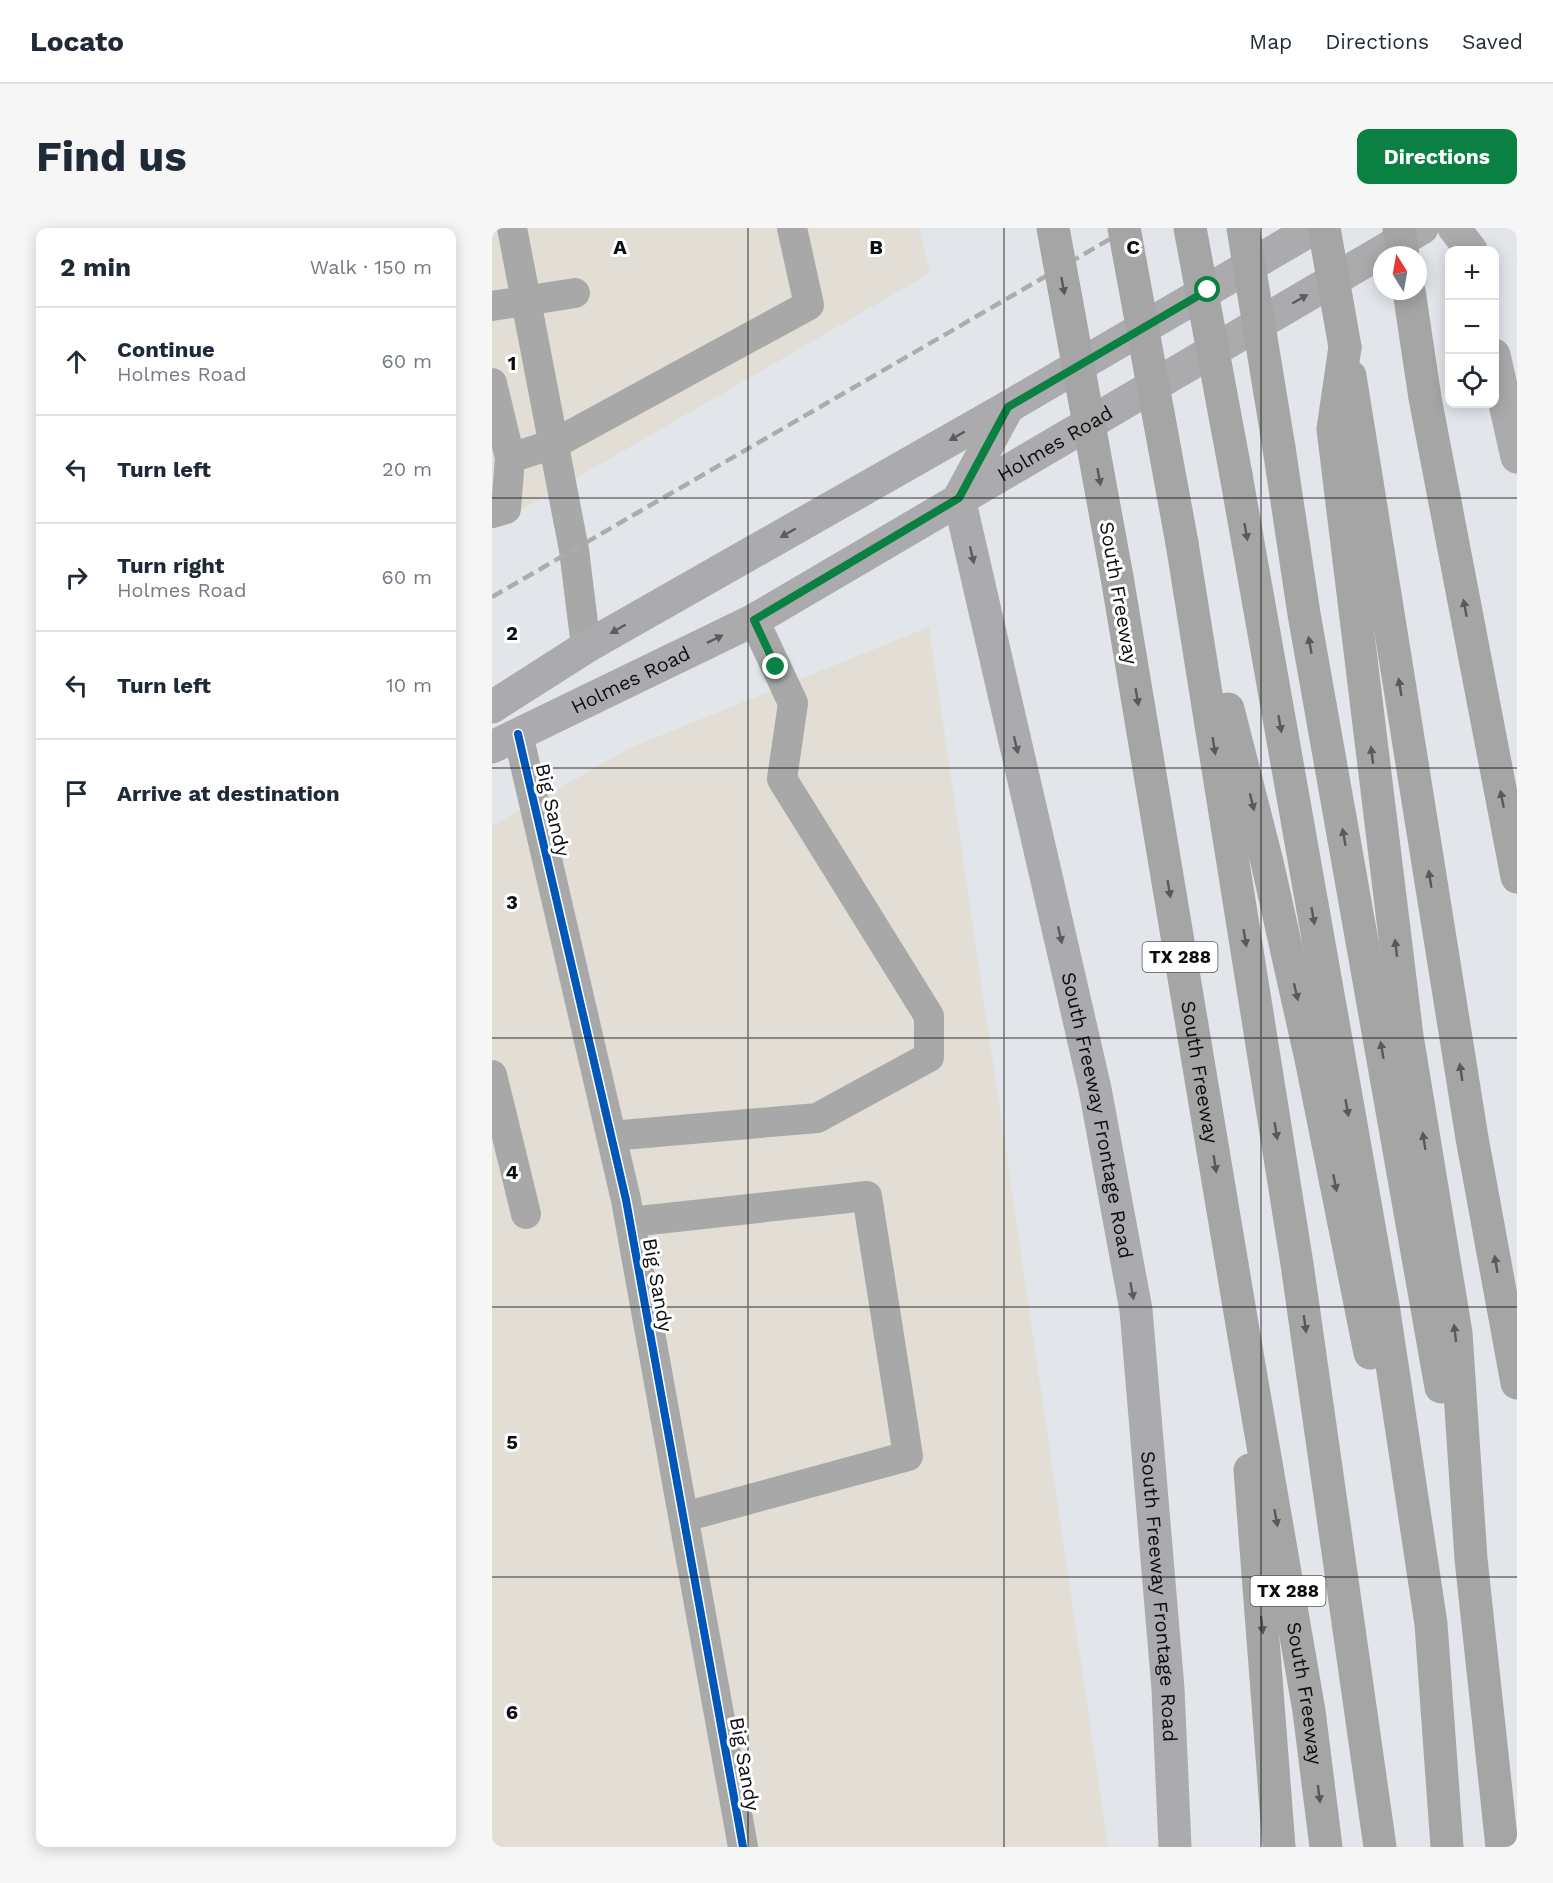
<!DOCTYPE html>
<html lang="en">
<head>
<meta charset="utf-8">
<style>
  body { margin:0; font-family:"Work Sans",sans-serif; background:#f6f6f7; color:#1f2937 }
  .controls { position:absolute; right:18px; top:18px; display:grid; overflow:hidden; border-radius:12px; box-shadow:0 3px 15px #0003 }
  .controls button { width:54px; height:54px; display:grid; place-items:center; padding:0; border:0; border-bottom:2px solid #e0e1e3; background:#fff; color:#1f2937; font:30px sans-serif }
  .compass { position:absolute; left:881px; top:18px; width:54px; height:54px; border-radius:50%; background:#fff; box-shadow:0 3px 15px #0003; rotate:349deg }
  .stop { position:absolute; width:18px; height:18px; margin:-14px; border:4px solid #0b8043; border-radius:50%; background:#fff }
  .stop.end { background:#0b8043; border-color:#fff; box-shadow:0 2px 6px #0008 }
  .list { margin:0; padding:0; list-style:none }
  h2 { display:flex; justify-content:space-between; align-items:center; height:78px; margin:0; padding:0 24px; font-size:26px }
  h2 small { font-size:20px; font-weight:400; color:#747a83 }
  .list li { display:grid; grid-template-columns:39px 1fr auto; gap:18px; align-items:center; box-sizing:border-box; height:108px; padding:0 24px; border-top:2px solid #e0e1e3 }
  .list b { display:block; font-size:22px; white-space:nowrap }
  .list p { margin:0; font-size:20px; white-space:nowrap; color:#747a83 }
  .list em { font-size:20px; font-style:normal; color:#747a83 }
  .icon { flex:none; width:33px; height:33px; fill:none; stroke:currentColor; stroke-width:2; stroke-linecap:round; stroke-linejoin:round }
  .map { position:relative; flex:none; width:1025px; height:1619px; overflow:hidden; border-radius:12px }
  header { display:flex; align-items:center; gap:36px; box-sizing:border-box; height:84px; padding:0 30px; background:#fff; border-bottom:2px solid #e0e1e3 }
  header strong { font-size:28px }
  nav { display:flex; gap:33px; margin-inline-start:auto; font-size:21px }
  .intro { display:flex; align-items:center; justify-content:space-between; box-sizing:border-box; height:144px; padding:0 36px }
  h1 { margin:0; font-size:42px }
  .button { padding:15px 27px; border-radius:12px; background:#0b8043; color:#fff; font-size:21px; font-weight:700 }
  main { display:flex; gap:36px; padding:0 36px }
  aside { flex:1; background:#fff; border-radius:12px; box-shadow:0 3px 15px #0003 }
  .map>svg:first-child { display:block }
  .industrial { fill:#e2ded5 }
  .lines { fill:none; stroke-linecap:round; stroke-linejoin:round }
  .minor { stroke:#a8a8a8; stroke-width:30 }
  .major { stroke:#abaaac; stroke-width:33 }
  .highway { stroke:#a6a5a6; stroke-width:33 }
  .rail { stroke:#abacae; stroke-width:4.5; stroke-dasharray:12 6; stroke-linecap:butt }
  .highway-bridge { stroke:#a6a5a6; stroke-width:33 }
  .cycleway-casing { stroke:#fff; stroke-width:11 }
  .cycleway { stroke:#0057b8; stroke-width:8 }
  .oneway { fill:#59595b }
  .oneway2 { fill:#5c5c5e }
  .route { stroke:#0b8043; stroke-width:8 }
  .grid { fill:none; stroke:#0c0d10; stroke-width:1.5; stroke-opacity:0.55 }
  .labels { text-anchor:middle; stroke-width:6; stroke-linejoin:round; paint-order:stroke }
  .shield { fill:#fff; stroke:#555658; stroke-width:1.5 }
  .shield-label { font-size:18px; font-weight:bold; fill:#0c0d10 }
  .street-label { font-size:20px; fill:#0c0d10; stroke:#fff }
  .grid-label { font-size:20px; text-anchor:middle; font-weight:bold; fill:#0c0d10; stroke:#fff; stroke-width:6; stroke-linejoin:round; paint-order:stroke }
</style>
</head>
<body>
<header>
<strong>Locato</strong>
<nav><a>Map</a><a>Directions</a><a>Saved</a></nav>
</header>
<div class="intro"><h1>Find us</h1><a class="button">Directions</a></div>
<main>
<aside>
<h2>2 min<small>Walk · 150 m</small></h2>
<ul class="list">
<li><svg class="icon" aria-label="ahead" viewBox="0 0 24 24"><path d="M12 20V5M6 11l6-6 6 6"/></svg><div><b>Continue</b><p>Holmes Road</p></div><em>60 m</em></li>
<li><svg class="icon" aria-label="left" viewBox="0 0 24 24"><path d="M17 20v-9H6M10 6l-5 5 5 5"/></svg><div><b>Turn left</b></div><em>20 m</em></li>
<li><svg class="icon" aria-label="right" viewBox="0 0 24 24"><path d="M7 20v-9h11M14 6l5 5-5 5"/></svg><div><b>Turn right</b><p>Holmes Road</p></div><em>60 m</em></li>
<li><svg class="icon" aria-label="left" viewBox="0 0 24 24"><path d="M17 20v-9H6M10 6l-5 5 5 5"/></svg><div><b>Turn left</b></div><em>10 m</em></li>
<li><svg class="icon" aria-label="arrive" viewBox="0 0 24 24"><path d="M6 21V4h12l-3 4 3 4H6"/></svg><div><b>Arrive at destination</b></div></li>
</ul>
</aside>
<div class="map">
<svg width="1025" height="1619" viewBox="0 0 1025 1619">
  <rect width="100%" height="100%" fill="#e2e5ea"/>
  <path class="industrial" d="M0,0H427L438,45L0,299Z
    M437,399L616,1619H0V598L140,519Z"/>
  <g class="lines">
    <path class="minor" d="M20,0L82,322L94,419
      M0,78L83,65
      M0,155L18,230L14,281L0,285
      M18,230L62,216L317,77L300,0
      M26,506L134,972L251,1619
      M0,847L34,986
      M119,908L325,890L437,829V788L290,551L301,475L262,392
      M138,994L375,968L416,1228L192,1289"/>
    <g class="major">
      <path d="M962,0L979,22"/>
      <path d="M1002,127L1025,229"/>
      <path id="s1" d="M516,179L467,270L603,861L644,1082L676,1461L683,1619"/>
      <path d="M0,479L94,419L516,179L822,0"/>
      <path id="s2" d="M0,519L262,392L930,0"/>
    </g>
    <g class="highway">
      <path d="M917,63L933,170L1025,649"/>
      <path d="M853,119L841,201L915,808L964,1105L979,1331L1010,1619"/>
      <path d="M858,148L980,910L1025,1155"/>
      <path d="M787,220L812,386L949,1159"/>
      <path d="M744,247L891,1077L939,1396L955,1619"/>
      <path d="M690,315L805,1036L888,1619"/>
      <path id="s3" d="M625,349L752,1108L817,1483L834,1619"/>
      <path d="M736,481L775,634L819,831L878,1125"/>
      <path d="M758,1242L787,1619"/>
    </g>
    <path class="rail" d="M0,369L637,0"/>
    <path class="highway-bridge" d="M561,0L625,349
      M632,0L690,315
      M698,0L744,247
      M751,0L787,220
      M832,0L853,119
      M907,0L911,27"/>
    <g class="cycleway-casing">
      <path id="cycleway" d="M26,506L134,972L251,1619"/>
    </g>
    <use href="#cycleway" class="cycleway"/>
  </g>
  <defs><path id="oneway-solid" d="M-6-.8H1V-3.2L6.5 0L1 3.2V.8H-6Z" transform="scale(1.5)"/></defs>
  <g class="oneway">
    <use href="#oneway-solid" transform="translate(571 58) rotate(80)"/>
    <use href="#oneway-solid" transform="translate(607 249) rotate(80)"/>
    <use href="#oneway-solid" transform="translate(754 304) rotate(80)"/>
    <use href="#oneway-solid" transform="translate(973 380) rotate(-101)"/>
    <use href="#oneway-solid" transform="translate(818 417) rotate(-100)"/>
    <use href="#oneway-solid" transform="translate(908 459) rotate(-99)"/>
    <use href="#oneway-solid" transform="translate(645 469) rotate(81)"/>
    <use href="#oneway-solid" transform="translate(788 496) rotate(80)"/>
    <use href="#oneway-solid" transform="translate(722 518) rotate(81)"/>
    <use href="#oneway-solid" transform="translate(880 527) rotate(-97)"/>
    <use href="#oneway-solid" transform="translate(1010 571) rotate(-101)"/>
    <use href="#oneway-solid" transform="translate(760 574) rotate(76)"/>
    <use href="#oneway-solid" transform="translate(852 609) rotate(-100)"/>
    <use href="#oneway-solid" transform="translate(938 651) rotate(-99)"/>
    <use href="#oneway-solid" transform="translate(677 661) rotate(81)"/>
    <use href="#oneway-solid" transform="translate(821 688) rotate(80)"/>
    <use href="#oneway-solid" transform="translate(753 710) rotate(81)"/>
    <use href="#oneway-solid" transform="translate(904 720) rotate(-97)"/>
    <use href="#oneway-solid" transform="translate(804 764) rotate(77)"/>
    <use href="#oneway-solid" transform="translate(890 822) rotate(-100)"/>
    <use href="#oneway-solid" transform="translate(969 844) rotate(-99)"/>
    <use href="#oneway-solid" transform="translate(855 880) rotate(80)"/>
    <use href="#oneway-solid" transform="translate(784 903) rotate(81)"/>
    <use href="#oneway-solid" transform="translate(932 913) rotate(-99)"/>
    <use href="#oneway-solid" transform="translate(723 936) rotate(81)"/>
    <use href="#oneway-solid" transform="translate(843 955) rotate(79)"/>
    <use href="#oneway-solid" transform="translate(1004 1036) rotate(-100)"/>
    <use href="#oneway-solid" transform="translate(813 1096) rotate(82)"/>
    <use href="#oneway-solid" transform="translate(963 1105) rotate(-97)"/>
    <use href="#oneway-solid" transform="translate(784 1290) rotate(80)"/>
    <use href="#oneway-solid" transform="translate(770 1397) rotate(84)"/>
    <use href="#oneway-solid" transform="translate(827 1566) rotate(83)"/>
  </g>
  <g class="oneway2">
    <use href="#oneway-solid" transform="translate(808 71) rotate(-30)"/>
    <use href="#oneway-solid" transform="translate(465 208) rotate(150)"/>
    <use href="#oneway-solid" transform="translate(296 305) rotate(150)"/>
    <use href="#oneway-solid" transform="translate(480 327) rotate(77)"/>
    <use href="#oneway-solid" transform="translate(126 401) rotate(150)"/>
    <use href="#oneway-solid" transform="translate(223 411) rotate(-26)"/>
    <use href="#oneway-solid" transform="translate(524 517) rotate(77)"/>
    <use href="#oneway-solid" transform="translate(568 707) rotate(77)"/>
    <use href="#oneway-solid" transform="translate(640 1063) rotate(80)"/>
  </g>
  <g class="lines">
    <path class="route" d="M284,439L262,392L467,270L516,179L716,62"/>
  </g>
  <path class="grid" d="M256,0V1619M512,0V1619M769,0V1619M0,270H1025M0,540H1025M0,810H1025M0,1079H1025M0,1349H1025"/>
  <g class="labels">
    <g class="shield">
      <rect x="650.5" y="714" width="75" height="30" rx="4.5"/>
      <rect x="758.5" y="1348" width="75" height="30" rx="4.5"/>
    </g>
    <g class="shield-label">
      <text x="688" y="735">TX 288</text>
      <text x="796" y="1369">TX 288</text>
    </g>
    <g class="street-label">
      <text dy="7" stroke="none"><textPath href="#s2" startOffset="640">Holmes Road</textPath></text>
      <text transform="translate(627 365) rotate(80)" y="7">South Freeway</text>
      <text dy="7" stroke="none"><textPath href="#s2" startOffset="154">Holmes Road</textPath></text>
      <text transform="translate(61 582) rotate(77)" y="7">Big Sandy</text>
      <text dy="7" stroke="none"><textPath href="#s3" startOffset="502">South Freeway</textPath></text>
      <text dy="7" stroke="none"><textPath href="#s1" startOffset="736">South Freeway Frontage Road</textPath></text>
      <text transform="translate(166 1057) rotate(80)" y="7">Big Sandy</text>
      <text dy="7" stroke="none"><textPath href="#s1" startOffset="1222">South Freeway Frontage Road</textPath></text>
      <text dy="7" stroke="none"><textPath href="#s3" startOffset="1132">South Freeway</textPath></text>
      <text transform="translate(253 1536) rotate(80)" y="7">Big Sandy</text>
    </g>
  </g>
  <g class="grid-label">
    <text x="128" y="26">A</text>
    <text x="384" y="26">B</text>
    <text x="641" y="26">C</text>
    <text x="20" y="142">1</text>
    <text x="20" y="412">2</text>
    <text x="20" y="681">3</text>
    <text x="20" y="951">4</text>
    <text x="20" y="1221">5</text>
    <text x="20" y="1491">6</text>
  </g>
</svg>
<div class="controls">
<button>+</button>
<button>−</button>
<button><svg class="icon" aria-label="locate" viewBox="0 0 24 24"><circle cx="12" cy="12" r="6"/><path d="M12 2v4M12 18v4M2 12h4M18 12h4"/></svg></button>
</div>
<svg class="compass" viewBox="-18 -18 36 36"><path d="M0-13l5 13h-10z" fill="#e53935"/><path d="M0 13l5-13h-10z" fill="#747a83"/></svg>
<div class="stop" style="left:716px;top:62px"></div>
<div class="stop end" style="left:284px;top:439px"></div>
</div>
</main>
</body>
</html>
